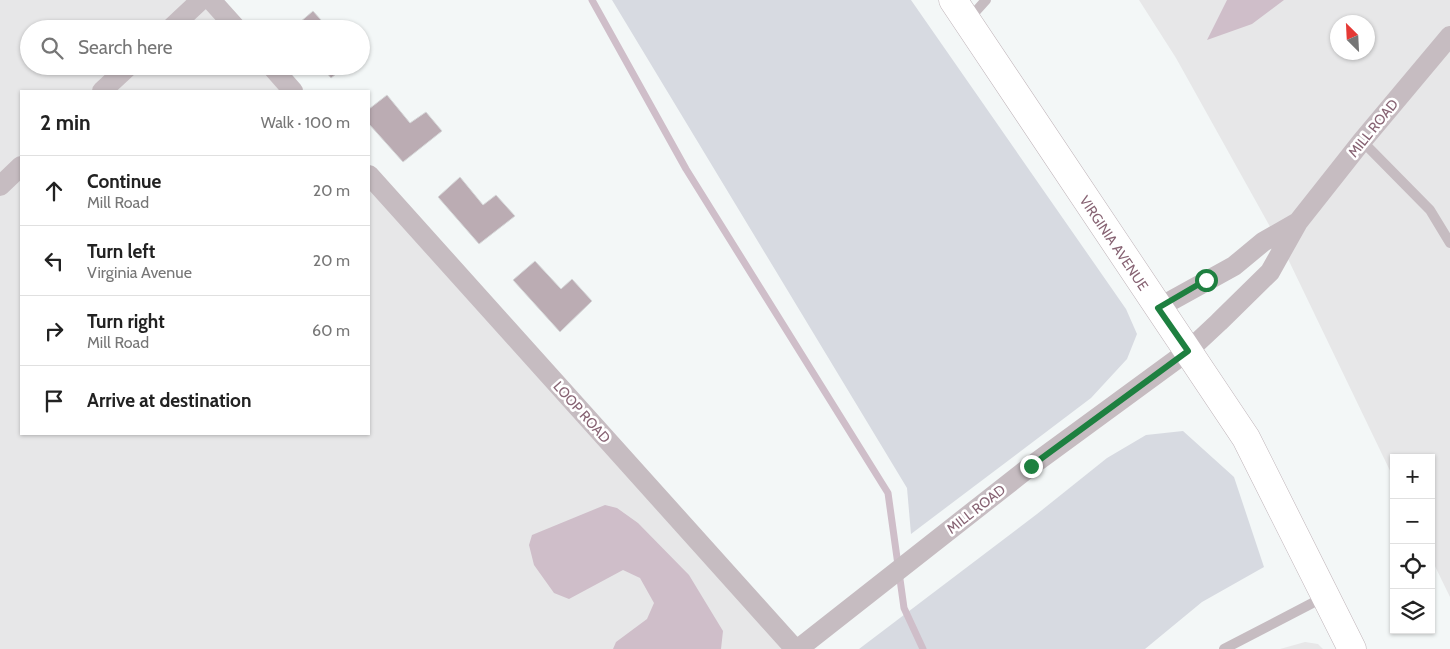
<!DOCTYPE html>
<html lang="en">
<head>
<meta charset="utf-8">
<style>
  body { margin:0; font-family:Cabin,sans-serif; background:#f2f2f2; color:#222 }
  .controls { position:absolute; right:15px; bottom:15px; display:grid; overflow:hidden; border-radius:0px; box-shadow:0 1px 4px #0004 }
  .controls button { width:45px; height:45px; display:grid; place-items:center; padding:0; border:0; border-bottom:1px solid #e0e0e0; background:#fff; color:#222; font:25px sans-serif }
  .compass { position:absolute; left:1330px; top:15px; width:45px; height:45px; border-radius:50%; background:#fff; box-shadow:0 1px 4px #0004; rotate:336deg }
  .stop { position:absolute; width:15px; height:15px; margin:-11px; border:4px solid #1e8040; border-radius:50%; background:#fff }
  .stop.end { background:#1e8040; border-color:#fff; box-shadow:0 1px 5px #0008 }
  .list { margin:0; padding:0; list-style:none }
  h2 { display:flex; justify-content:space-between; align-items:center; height:65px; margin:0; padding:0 20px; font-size:21px }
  h2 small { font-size:16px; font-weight:400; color:#767676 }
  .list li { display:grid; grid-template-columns:32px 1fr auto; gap:15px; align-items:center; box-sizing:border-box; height:70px; padding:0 20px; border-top:1px solid #e0e0e0 }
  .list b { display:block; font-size:19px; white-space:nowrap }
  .list p { margin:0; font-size:16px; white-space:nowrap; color:#767676 }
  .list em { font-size:16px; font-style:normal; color:#767676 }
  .icon { flex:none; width:28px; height:28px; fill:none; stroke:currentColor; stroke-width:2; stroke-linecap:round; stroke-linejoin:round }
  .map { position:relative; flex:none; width:1450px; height:649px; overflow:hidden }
  .search { position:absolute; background:#fff; box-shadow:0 1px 4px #0004; left:20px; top:20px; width:350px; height:55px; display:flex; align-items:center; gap:12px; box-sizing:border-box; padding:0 18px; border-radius:28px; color:#767676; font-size:19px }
  .panel { position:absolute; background:#fff; box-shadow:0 1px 4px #0004; left:20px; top:90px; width:350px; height:345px; border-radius:0px }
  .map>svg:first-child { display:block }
  .built { fill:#e7e7e8; fill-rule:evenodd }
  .green { fill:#d7dae1 }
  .water { fill:#cfbec9 }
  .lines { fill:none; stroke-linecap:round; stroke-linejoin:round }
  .stream { stroke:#cfbec9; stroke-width:7 }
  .building { fill:#bbacb3; stroke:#d6d8d9 }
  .secondary-casing { stroke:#bfb3b8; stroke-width:29 }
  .lane { stroke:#c6bcc1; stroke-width:10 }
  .street { stroke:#c6bcc1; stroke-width:20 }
  .secondary { stroke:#fff; stroke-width:28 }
  .route { stroke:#1e8040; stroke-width:6 }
  .labels { text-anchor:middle; stroke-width:5; stroke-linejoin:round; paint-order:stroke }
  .street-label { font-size:14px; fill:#876373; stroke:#fff }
</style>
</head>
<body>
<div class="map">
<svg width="1450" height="649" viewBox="0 0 1450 649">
  <rect width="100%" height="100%" fill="#f3f7f7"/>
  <path class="built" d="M0,0H211L237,29H29V66H271L293,91H21V434H369V175L795,649H0Z
    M1139,0H1450V597L1431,558V458H1394V479L1288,259L1176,58ZM1338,22H1368V52H1338Z
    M1305,642L1318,644L1323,649H1280Z"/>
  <path class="green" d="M612,0H911L1126,309L1137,334L1127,359L1091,398L911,534L907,488Z
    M1183,431L1234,477L1264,567L1202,602L1145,649H859L1037,514L1107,458L1146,435Z"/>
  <path class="water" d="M1227,0H1284L1252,24L1207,40Z
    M605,505L617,508L638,523L689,575L723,631L721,649H613L616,642L647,619L654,603L640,578L623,570L569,599L554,593L534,565L529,545L532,535Z"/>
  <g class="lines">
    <path class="stream" d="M592,0L686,169L888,493L904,608L923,649"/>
  </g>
  <path class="building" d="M313,11L329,29H292Z
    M361,41L368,50L361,55Z
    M321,66H346L331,78Z
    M387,95L410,123L426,112L442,131L403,162L369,124V109Z
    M460,177L483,205L496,195L515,216L479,244L438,197Z
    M535,261L561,289L572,279L592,301L560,332L513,280Z"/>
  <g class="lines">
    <g class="secondary-casing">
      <path id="secondary" d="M953,0L1246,438L1352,649"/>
    </g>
    <path class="lane" d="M968,20L986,0
      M1362,141L1430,210L1450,243
      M1224,649L1324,597"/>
    <path class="street" d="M211,0L237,29
      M170,29L201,0
      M271,66L293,91
      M102,91L129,66
      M369,175L795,649
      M0,186L21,166
      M1158,308L1234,266L1263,242L1298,222
      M798,649L1031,466L1188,351L1219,322L1270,272L1298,222L1362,141L1450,36"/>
    <use href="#secondary" class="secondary"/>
  </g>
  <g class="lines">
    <path class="route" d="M1031,466L1188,351L1158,308L1206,280"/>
  </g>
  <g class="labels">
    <g class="street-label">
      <text transform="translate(1373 128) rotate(-51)" y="5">MILL ROAD</text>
      <text transform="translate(1114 243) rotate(56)" y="5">VIRGINIA AVENUE</text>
      <text transform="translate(582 412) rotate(48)" y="5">LOOP ROAD</text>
      <text transform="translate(976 509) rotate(-38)" y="5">MILL ROAD</text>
    </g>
  </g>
</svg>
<div class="controls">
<button>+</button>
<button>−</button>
<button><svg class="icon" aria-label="locate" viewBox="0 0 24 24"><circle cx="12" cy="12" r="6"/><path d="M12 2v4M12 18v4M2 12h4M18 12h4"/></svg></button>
<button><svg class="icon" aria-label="layers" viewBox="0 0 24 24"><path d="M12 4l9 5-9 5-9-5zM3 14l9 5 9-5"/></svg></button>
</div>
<svg class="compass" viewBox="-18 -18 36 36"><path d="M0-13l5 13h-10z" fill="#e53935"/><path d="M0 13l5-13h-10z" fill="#767676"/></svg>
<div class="stop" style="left:1206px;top:280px"></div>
<div class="stop end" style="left:1031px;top:466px"></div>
<div class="search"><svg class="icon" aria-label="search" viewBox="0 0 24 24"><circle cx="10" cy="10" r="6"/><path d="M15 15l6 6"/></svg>Search here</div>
<section class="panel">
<h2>2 min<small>Walk · 100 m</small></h2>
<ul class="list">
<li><svg class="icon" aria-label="ahead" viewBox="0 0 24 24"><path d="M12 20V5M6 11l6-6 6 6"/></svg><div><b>Continue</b><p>Mill Road</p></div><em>20 m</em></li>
<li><svg class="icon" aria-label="left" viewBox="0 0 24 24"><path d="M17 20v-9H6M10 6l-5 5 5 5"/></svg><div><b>Turn left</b><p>Virginia Avenue</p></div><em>20 m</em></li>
<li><svg class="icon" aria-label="right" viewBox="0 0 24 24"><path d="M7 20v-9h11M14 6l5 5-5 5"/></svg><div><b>Turn right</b><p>Mill Road</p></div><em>60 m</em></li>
<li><svg class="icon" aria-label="arrive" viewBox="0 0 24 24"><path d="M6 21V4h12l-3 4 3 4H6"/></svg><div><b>Arrive at destination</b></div></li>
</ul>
</section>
</div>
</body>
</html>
